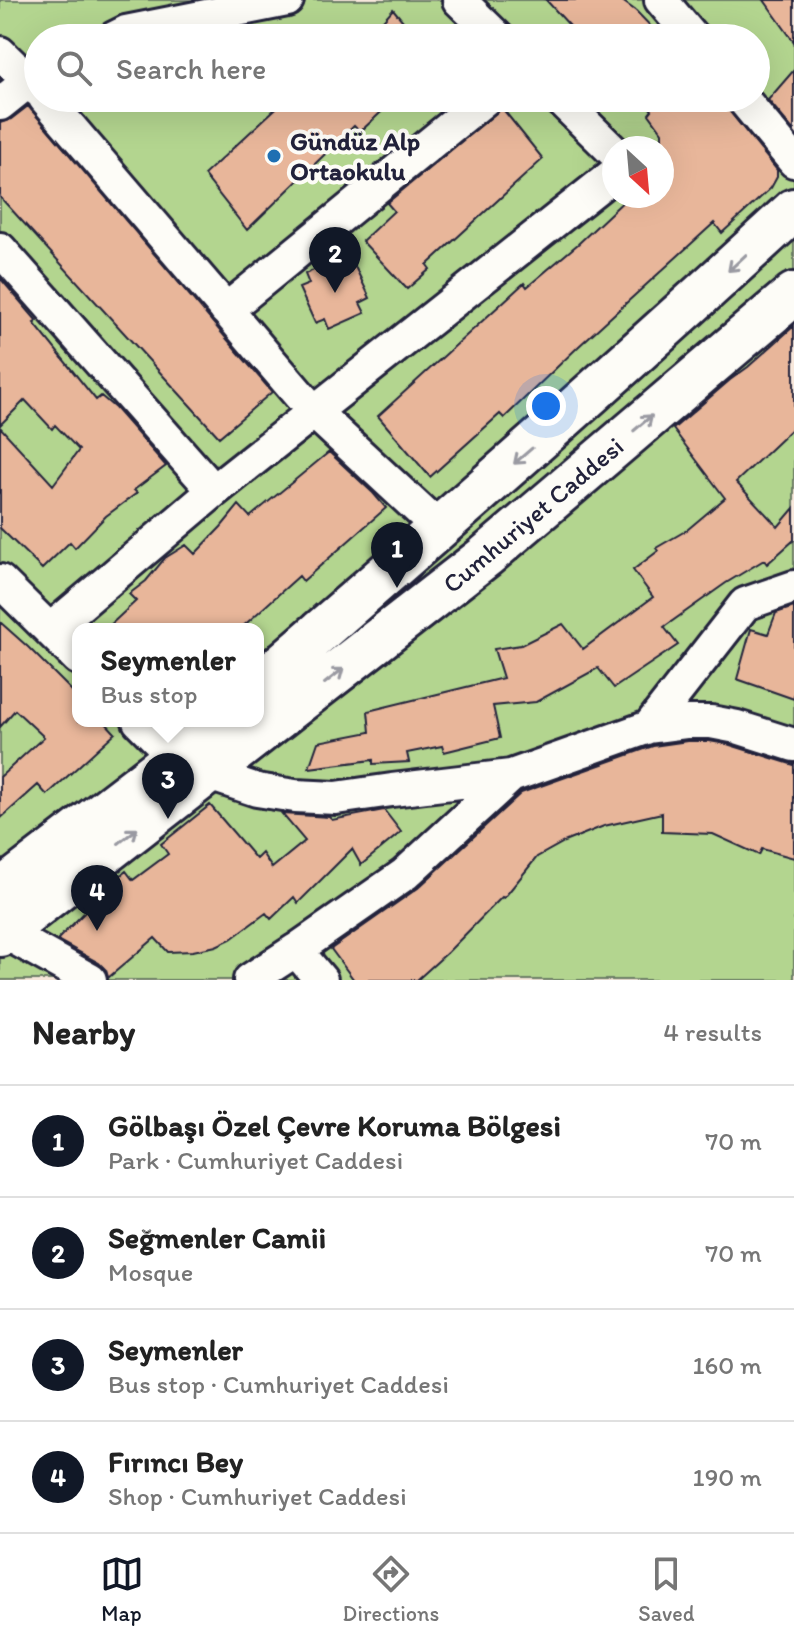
<!DOCTYPE html>
<html lang="en">
<head>
<meta charset="utf-8">
<style>
  body { margin:0; font-family:Itim,sans-serif; background:#f2f2f2; color:#222 }
  .compass { position:absolute; left:602px; top:136px; width:72px; height:72px; border-radius:50%; background:#fff; box-shadow:0 8px 32px #0002; rotate:154deg }
  .you { position:absolute; left:546px; top:406px; width:28px; height:28px; margin:-20px; border:6px solid #fff; border-radius:50%; background:#1a73e8; box-shadow:0 0 0 12px #1a73e833 }
  .badge { display:grid; place-items:center; width:52px; height:52px; border-radius:50%; background:#111827; color:#fff; font-size:26px; font-weight:700 }
  .pin { position:absolute; translate:-50% -66px; filter:drop-shadow(0 2px 4px #0008) }
  .pin::after { content:''; position:absolute; top:42px; width:28px; height:24px; background:inherit; clip-path:polygon(0 0,100% 0,50% 100%) }
  .popup { position:absolute; left:72px; top:623px; width:192px; height:104px; box-sizing:border-box; display:grid; place-content:center; border-radius:16px; background:#fff; filter:drop-shadow(0 2px 6px #0005); font-size:26px; white-space:nowrap; color:#767676 }
  .popup b { font-size:30px; color:#222 }
  .popup::after { content:''; position:absolute; left:50%; top:100%; margin-left:-16px; border:16px solid transparent; border-top-color:#fff }
  .list { margin:0; padding:0; list-style:none }
  h2 { display:flex; justify-content:space-between; align-items:center; height:104px; margin:0; padding:0 32px; font-size:34px }
  h2 small { font-size:26px; font-weight:400; color:#767676 }
  .list li { display:grid; grid-template-columns:52px 1fr auto; gap:24px; align-items:center; box-sizing:border-box; height:112px; padding:0 32px; border-top:2px solid #e0e0e0 }
  .list b { display:block; font-size:30px; white-space:nowrap }
  .list p { margin:0; font-size:26px; white-space:nowrap; color:#767676 }
  .list em { font-size:26px; font-style:normal; color:#767676 }
  .icon { flex:none; width:44px; height:44px; fill:none; stroke:currentColor; stroke-width:2; stroke-linecap:round; stroke-linejoin:round }
  .map { position:relative; flex:none; width:794px; height:980px; overflow:hidden }
  .search { position:absolute; background:#fff; box-shadow:0 8px 32px #0002; left:24px; right:24px; top:24px; height:88px; display:flex; align-items:center; gap:20px; box-sizing:border-box; padding:0 28px; border-radius:44px; color:#767676; font-size:30px }
  .sheet { height:552px; background:#fff }
  nav { display:flex; justify-content:space-around; align-items:center; box-sizing:border-box; height:112px; border-top:2px solid #e0e0e0; background:#fff; font-size:22px; color:#767676 }
  nav a { display:grid; justify-items:center; gap:4px }
  nav .on { color:#111827 }
  .map>svg:first-child { display:block }
  .green { fill:#b3d58f; stroke:#6a7c65; stroke-width:2; fill-rule:evenodd }
  .building { fill:#e8b69a; stroke:#22223b; stroke-width:2 }
  .lines { fill:none; stroke-linecap:round; stroke-linejoin:round }
  .minor-casing { stroke:#22223b; stroke-width:38 }
  .major-casing { stroke:#22223b; stroke-width:48 }
  .minor { stroke:#fdfcf7; stroke-width:32 }
  .major { stroke:#fdfcf7; stroke-width:42 }
  .oneway { stroke:#9a9aa2 }
  .poi-dot { fill:#1f6fb2; stroke:#fdfcf7; stroke-width:3 }
  .labels { text-anchor:middle; stroke-width:8; stroke-linejoin:round; paint-order:stroke }
  .poi-label { font-size:26px; font-weight:bold; fill:#22223b; stroke:#fdfcf7; text-anchor:start }
  .street-label { font-size:26px; fill:#22223b; stroke:#fdfcf7 }
</style>
</head>
<body>
<div class="map">
<svg width="794" height="980" viewBox="0 0 794 980">
  <rect width="100%" height="100%" fill="#f7e7db"/>
  <filter id="ink" filterUnits="userSpaceOnUse"><feTurbulence type="fractalNoise" baseFrequency=".0125" numOctaves="2"/><feDisplacementMap in="SourceGraphic" scale="16" xChannelSelector="R" yChannelSelector="G"/><feConvolveMatrix kernelMatrix="1 2 1 2 8 2 1 2 1" color-interpolation-filters="sRGB"/></filter>
  <g filter="url(#ink)">
    <path class="green" d="M0,0H794V980H0ZM38,38H756V98H38ZM614,148H662V196H614ZM78,629H258V721H78Z"/>
    <path class="building" d="M546,0H621L636,11L662,38H581Z
      M764,0H794V42Z
      M393,9L417,38H367Z
      M794,70V131L768,100Z
      M287,98H396L360,132L354,126L247,230L204,175Z
      M640,98H719L777,170V177L771,188L722,233L714,223L579,346L504,418L500,414L430,477L378,416L524,283L527,287L578,244L629,196H662V132L649,114L652,110Z
      M28,106L272,392L219,437L0,197V123L11,119Z
      M502,108L543,159L427,265L430,269L407,289L362,241L394,211L387,203Z
      M349,254L370,298L360,303L365,313L329,329L325,319L315,323L299,288L309,284L305,274Z
      M0,278L37,321L34,323L96,400L101,396L115,408L166,466L134,490L137,493L106,516L75,548L70,542L42,569L0,528V427L53,485L79,450L55,425L52,429L25,400L0,425Z
      M794,326V427L736,482L778,527L794,508V540L767,564L764,560L726,583L664,627L678,645L614,688L598,668L536,702L493,706L500,738L444,752L442,746L407,753L409,762L373,764V760L309,768L318,742L370,732L368,711L503,678L494,649L521,645L563,624L583,649L653,597L633,570L658,551L656,548L687,530L725,498L673,429L730,380L748,367Z
      M329,452L373,493L386,508L303,581L299,576L240,629H106L136,601L129,594L146,581L165,558L186,545L195,554L221,527L239,505L250,517Z
      M794,607V699L737,679L751,629L768,634L776,613Z
      M0,622L28,647L78,697V721H104L115,733L47,795L38,785L0,819V777L44,737L15,710L0,727Z
      M688,741H709L727,744L794,765V858L762,849L759,855L713,834L662,832V813L604,826L564,842L537,857L504,898L502,897L448,952L417,980H354L331,949L418,888L521,793L653,746Z
      M210,805L256,859L262,853L272,868L305,841L282,814L329,817L332,820L384,810L401,832L361,865L352,849L298,903L294,897L271,919L266,913L231,939L216,946L193,951L168,952L155,938L108,978L106,970L99,963L57,940L100,897L98,894L126,871L133,880L168,854L161,844Z"/>
    <g class="lines">
      <g class="minor-casing">
        <path id="minor" d="M459,0L498,38
          M661,0L693,38
          M114,38L126,32L287,0
          M0,53L38,90
          M45,98L313,411L440,529
          M559,98L614,152
          M742,98L794,161
          M0,104L30,80L38,76
          M0,249L214,491
          M226,310L486,98
          M0,581L78,658
          M50,630L214,491L614,174
          M139,721L175,757L209,774L257,790L295,796L336,798L392,790L511,776L649,727L687,722H711L737,727L794,745
          M649,727L745,604L794,587
          M4,932L90,980
          M296,950L321,980
          M250,980L296,950L405,874L511,776"/>
      </g>
      <g class="major-casing">
        <path id="major" d="M258,685C439,529 618,372 794,210
          M0,891L175,757L217,721
          M0,935L486,556L794,294"/>
      </g>
      <use href="#minor" class="minor"/>
      <use href="#major" class="major"/>
    </g>
    <defs><path id="oneway-shaft" d="M-6 0H5M1.5-3L5.5 0L1.5 3" fill="none" stroke-width="1.6" stroke-linecap="round" stroke-linejoin="round" transform="scale(2)"/></defs>
    <g class="oneway">
      <use href="#oneway-shaft" transform="translate(737 263) rotate(137)"/>
      <use href="#oneway-shaft" transform="translate(643 423) rotate(-40)"/>
      <use href="#oneway-shaft" transform="translate(523 456) rotate(139)"/>
      <use href="#oneway-shaft" transform="translate(334 676) rotate(-38)"/>
      <use href="#oneway-shaft" transform="translate(128 836) rotate(-38)"/>
    </g>
  </g>
  <circle class="poi-dot" cx="274" cy="156" r="8"/>
  <g class="labels">
    <g class="poi-label">
      <text x="290" y="150">Gündüz Alp<tspan x="290" dy="30">Ortaokulu</tspan></text>
    </g>
    <g class="street-label">
      <text transform="translate(533 515) rotate(-40)" y="9">Cumhuriyet Caddesi</text>
    </g>
  </g>
</svg>
<svg class="compass" viewBox="-18 -18 36 36"><path d="M0-13l5 13h-10z" fill="#e53935"/><path d="M0 13l5-13h-10z" fill="#767676"/></svg>
<div class="you"></div>
<div class="pin badge" style="left:397px;top:588px">1</div>
<div class="pin badge" style="left:335px;top:293px">2</div>
<div class="pin badge" style="left:168px;top:819px">3</div>
<div class="popup"><b>Seymenler</b>Bus stop</div>
<div class="pin badge" style="left:97px;top:931px">4</div>
<div class="search"><svg class="icon" aria-label="search" viewBox="0 0 24 24"><circle cx="10" cy="10" r="6"/><path d="M15 15l6 6"/></svg>Search here</div>
</div>
<section class="sheet">
<h2>Nearby<small>4 results</small></h2>
<ul class="list">
<li><span class="badge">1</span><div><b>Gölbaşı Özel Çevre Koruma Bölgesi</b><p>Park · Cumhuriyet Caddesi</p></div><em>70 m</em></li>
<li><span class="badge">2</span><div><b>Seğmenler Camii</b><p>Mosque</p></div><em>70 m</em></li>
<li><span class="badge">3</span><div><b>Seymenler</b><p>Bus stop · Cumhuriyet Caddesi</p></div><em>160 m</em></li>
<li><span class="badge">4</span><div><b>Fırıncı Bey</b><p>Shop · Cumhuriyet Caddesi</p></div><em>190 m</em></li>
</ul>
</section>
<nav>
<a class="on"><svg class="icon" aria-label="map" viewBox="0 0 24 24"><path d="M3 6l6-2 6 2 6-2v14l-6 2-6-2-6 2zM9 4v14M15 6v14"/></svg>Map</a>
<a><svg class="icon" aria-label="directions" viewBox="0 0 24 24"><path d="M12 3l9 9-9 9-9-9zM9 14v-3h6M13 9l2 2-2 2"/></svg>Directions</a>
<a><svg class="icon" aria-label="saved" viewBox="0 0 24 24"><path d="M7 4h10v16l-5-4-5 4z"/></svg>Saved</a>
</nav>
</body>
</html>
